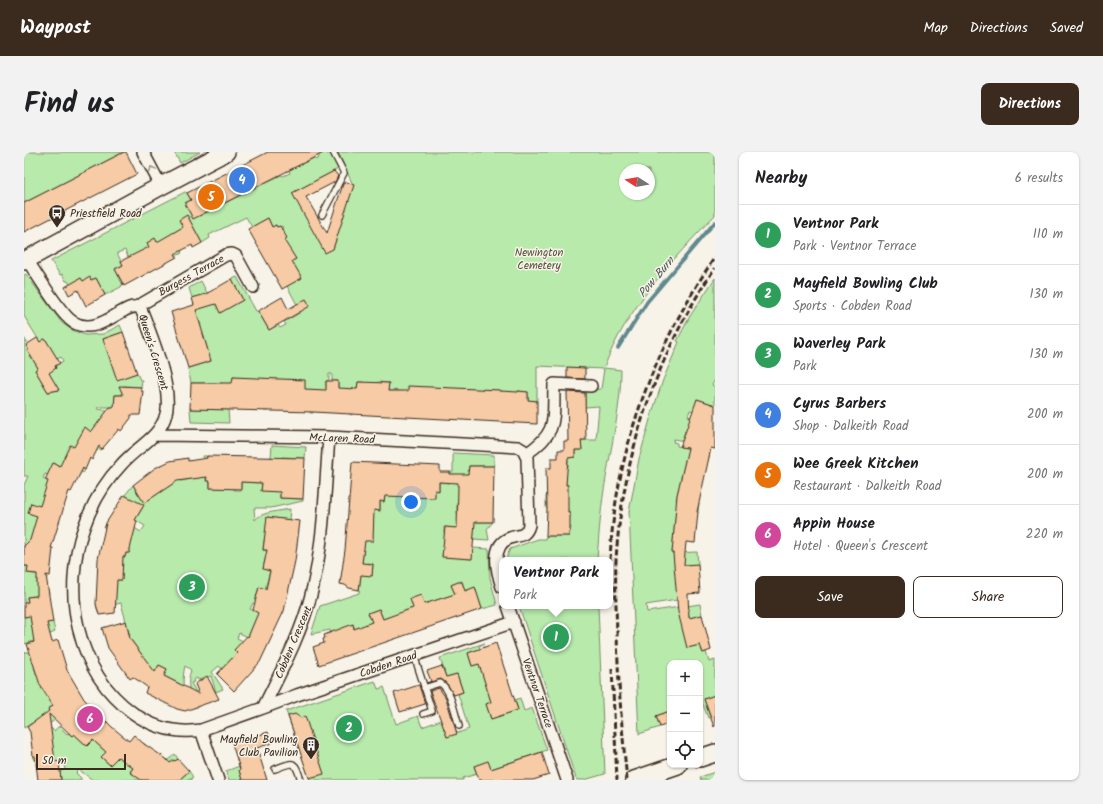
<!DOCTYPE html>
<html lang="en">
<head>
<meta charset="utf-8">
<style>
  body { margin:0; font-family:Kalam,sans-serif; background:#f2f2f2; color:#202124 }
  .controls { position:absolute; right:12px; bottom:12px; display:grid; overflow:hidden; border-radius:8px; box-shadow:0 1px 3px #0004 }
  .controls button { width:36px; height:36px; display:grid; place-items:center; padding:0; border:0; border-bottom:1px solid #e0e0e0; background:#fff; color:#202124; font:20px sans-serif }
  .compass { position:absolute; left:595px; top:12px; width:36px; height:36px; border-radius:50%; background:#fff; box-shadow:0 1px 3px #0004; rotate:281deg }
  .scale { position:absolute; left:12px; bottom:10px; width:90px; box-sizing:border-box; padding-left:4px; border:2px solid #3b2a1e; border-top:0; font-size:11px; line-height:14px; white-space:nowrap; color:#3b2a1e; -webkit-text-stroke:3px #f7f3e8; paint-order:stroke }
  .you { position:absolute; left:387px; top:350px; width:14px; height:14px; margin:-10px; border:3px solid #fff; border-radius:50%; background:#1a73e8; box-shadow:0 0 0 6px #1a73e833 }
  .badge { display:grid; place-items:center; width:26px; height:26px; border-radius:50%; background:#3b2a1e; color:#fff; font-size:13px; font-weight:700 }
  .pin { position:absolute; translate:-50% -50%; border:2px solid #fff; box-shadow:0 1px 4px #0006 }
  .popup { position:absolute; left:475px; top:405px; width:114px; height:52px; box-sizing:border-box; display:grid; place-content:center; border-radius:8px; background:#fff; filter:drop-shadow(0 1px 3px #0005); font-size:13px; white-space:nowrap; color:#757577 }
  .popup b { font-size:15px; color:#202124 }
  .popup::after { content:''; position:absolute; left:50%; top:100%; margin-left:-8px; border:8px solid transparent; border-top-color:#fff }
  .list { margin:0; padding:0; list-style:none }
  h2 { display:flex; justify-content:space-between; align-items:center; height:52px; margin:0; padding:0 16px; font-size:17px }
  h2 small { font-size:13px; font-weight:400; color:#757577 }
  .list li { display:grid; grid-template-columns:26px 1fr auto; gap:12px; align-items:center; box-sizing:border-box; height:60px; padding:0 16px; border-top:1px solid #e0e0e0 }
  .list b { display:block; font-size:15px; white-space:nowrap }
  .list p { margin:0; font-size:13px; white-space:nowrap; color:#757577 }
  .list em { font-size:13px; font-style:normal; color:#757577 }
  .actions { display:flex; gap:8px; padding:12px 16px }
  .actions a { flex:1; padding:9px 0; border:1px solid #3b2a1e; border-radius:8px; text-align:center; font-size:14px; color:#3b2a1e }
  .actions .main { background:#3b2a1e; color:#fff }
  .icon { flex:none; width:22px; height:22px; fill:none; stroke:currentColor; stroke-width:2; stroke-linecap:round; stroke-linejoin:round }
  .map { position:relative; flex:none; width:691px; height:628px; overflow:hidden; border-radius:8px }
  header { display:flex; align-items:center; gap:24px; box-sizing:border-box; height:56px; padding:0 20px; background:#3b2a1e; color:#fff }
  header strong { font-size:19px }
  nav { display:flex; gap:22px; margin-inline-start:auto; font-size:14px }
  .intro { display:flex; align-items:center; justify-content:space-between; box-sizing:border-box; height:96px; padding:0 24px }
  h1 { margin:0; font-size:28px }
  .button { padding:10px 18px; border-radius:8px; background:#3b2a1e; color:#fff; font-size:14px; font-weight:700 }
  main { display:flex; gap:24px; padding:0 24px }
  aside { flex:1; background:#fff; border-radius:8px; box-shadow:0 1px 3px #0004 }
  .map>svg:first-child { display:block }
  .green { fill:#b7eaab; stroke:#798a64; fill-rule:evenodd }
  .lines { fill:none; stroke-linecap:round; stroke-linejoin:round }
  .stream { stroke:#60888d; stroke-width:3.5 }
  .building { fill:#f6cba5; stroke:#3b2a1e }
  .lane-casing { stroke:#3b2a1e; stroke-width:8 }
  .street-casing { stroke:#3b2a1e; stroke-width:14 }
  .primary-casing { stroke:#3b2a1e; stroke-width:20 }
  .lane { stroke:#f7f3e8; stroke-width:5.5 }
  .street { stroke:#f7f3e8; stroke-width:11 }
  .primary { stroke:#f7f3e8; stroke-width:17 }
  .rail { stroke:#3b2a1e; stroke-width:3; stroke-dasharray:6 3; stroke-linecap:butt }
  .oneway { stroke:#998e83 }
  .labels { text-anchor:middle; stroke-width:3; stroke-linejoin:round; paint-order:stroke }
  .poi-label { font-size:11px; fill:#3b2a1e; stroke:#f7f3e8; text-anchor:start }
  .park-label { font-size:11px; fill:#54503a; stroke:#f7f3e8 }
  .street-label { font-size:11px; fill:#3b2a1e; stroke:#f7f3e8 }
  .water-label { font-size:12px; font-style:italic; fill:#4d5956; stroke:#f7f3e8 }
</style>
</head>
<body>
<header>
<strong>Waypost</strong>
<nav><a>Map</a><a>Directions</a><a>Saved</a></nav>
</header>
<div class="intro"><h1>Find us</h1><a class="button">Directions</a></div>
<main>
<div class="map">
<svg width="691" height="628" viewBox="0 0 691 628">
  <rect width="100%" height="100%" fill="#f7f3e8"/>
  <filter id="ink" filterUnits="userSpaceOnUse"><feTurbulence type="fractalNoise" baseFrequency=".025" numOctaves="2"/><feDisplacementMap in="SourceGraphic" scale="8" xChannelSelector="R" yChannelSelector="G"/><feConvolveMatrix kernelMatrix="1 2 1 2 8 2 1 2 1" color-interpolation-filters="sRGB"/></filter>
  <g filter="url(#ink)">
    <path class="green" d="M0,0H100L0,51Z
      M150,0H176L156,11Z
      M301,0L303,2L306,1L314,17L270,40L309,97L329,33L314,0H691V63C649,107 601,158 580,216L597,218C597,254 588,290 582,326C577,353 575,380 573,408H483V404L486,397L514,387H521L522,384H545L547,375H545V366H546V361H544V357L522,356V344H538L544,333H542V324L539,315H544V306L551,305V298H558L557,288H572L575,254L561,255V238L577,237L580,217L513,214V249H504V240L494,239V248L476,238L384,243L374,239H364V231L354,230V238H339V230H334L333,237H329L328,263L325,262L326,240L314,236V229H308V222H305V229H302V235L304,239L290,238L289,261H286V249L244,251V259H240L241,234L217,226L209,225L207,257H204L205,271L167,270L166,257H204L198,240V231H167L164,216L187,209L178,179L161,184L160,179L177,174L172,158L182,154L179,143L168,146L165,136L177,129L183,141L185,140L197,160L219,148L208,127L213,125L232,159H234L245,178L254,173L256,176L262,173L260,170L277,160L263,134L277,126L268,109L272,107L268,102L260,95L258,77L259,76L258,74L254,76L252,73L248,75L244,66L228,75L222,65L185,83L186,86L178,91L163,63L159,75L149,81L158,99L157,100L158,101L152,104L143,87L134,92L131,87L123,91L135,114L120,122L110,103L104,105L101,98L93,101L99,113L91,117L99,133L97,134V135L81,143L72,126L67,128L66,126L59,129L57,126L46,133L44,129H42L38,122L36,123L27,109L161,40L163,41L167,48L161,51L166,61L175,64L257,23L259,24L266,21L265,18L290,6L292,8L295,6L294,4ZM601,18H625V42H601Z
      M2,122L32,163L38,171L48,178L61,183L79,182L96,173L99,180L79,187L84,199L103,224L113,221L116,228H118L117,235L99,234L98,243H91L90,255H74V257L80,258L93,265L105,268V269L81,262L67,280L62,276L59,279L60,282L78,297L77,298L74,296L73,299L54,289L47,310L61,318L59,321L57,320L55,324L30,311L24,323L21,322L19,326L28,331L13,364L21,386L0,398V333L4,324H0V186L4,192L2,194L4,197L3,198L14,216L11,218L24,240L35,238L24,221L32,216L31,214L39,209L37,205L33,207L22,188L20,187L16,190L0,164V123Z
      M691,126V228L688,233L691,235V253L673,247L672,252L677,262L666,258L664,264L670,266V282L661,279L659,285L665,287V290L650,287L649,290L653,291V294L686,301L684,309L662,305L652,348L675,351L674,360L652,358L648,401L673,400L674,412L653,448L622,453L623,460L676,452L678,463L666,466L664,461L663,496L685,490L686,494L677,497L679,501L682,500L685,510L691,508V543L680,547L686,565L684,566L676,545V511H646V559L632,564L636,575L615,582L605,360L615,307L627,264L639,228L655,190L653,189L666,164Z
      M248,293L282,295L281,306L258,305L256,346L279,347V349L247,356H230L231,368C236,360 257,359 266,357L265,368L243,365L242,375L250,376L248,389L240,388L239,398L260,401L241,407L239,417L246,419L241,437L235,435L232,445L254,462L229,451L226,457L235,461L224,485L215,481L213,486L233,496L213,501L198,517L195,514L188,520L199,537L192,540L187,524L174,528L173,526L169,528L170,530L167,531L172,540L176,539L175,554L170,556C166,542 162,532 167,518L161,514C158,525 160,535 158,546L156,532L140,524L143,517L135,513L131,521L105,485L106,484L97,451L73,457L72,451H78L92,428H98V421L87,401L101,405L102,401H105L106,396L80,376L84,368L107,374L117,380L121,374L111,368L119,355L101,343L109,333L114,342L123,349L150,331L145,323L157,329L177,325L179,304H183L182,328L186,329V336H197L212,305L210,338H217V330L238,331L237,339L245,306L247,305Z
      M429,301L470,303V314H445L444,324L434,323L433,334H441L442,350H433V361L445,370H469L463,377L465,388L449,387L450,378L420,375V381L426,382L425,399L419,398L418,404L447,407L449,396L465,397L466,426L473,453L458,457L451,436L441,439L438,429L427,433L431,442L380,459L373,475L368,464L359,467L355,457L345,461L348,470L337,495L329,472L308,484L306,478L287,482L296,454L335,441L337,422L348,424L349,412L343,411L341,413H338L343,358H356V349H360L361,345L357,342L406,338L405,346H410L411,338H415V330L425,331L426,320H429Z
      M0,414H4V421L23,424V426H13V432H23L25,442L3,445L4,450L0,451Z
      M495,454H574L581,622L560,628H553L552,627Z
      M6,464L8,473L29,470L31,480L26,482L21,486L0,492V465Z
      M461,491L455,494L456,497L444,501L448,514L455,512L461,530L483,523V525L462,532L467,550L462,552L467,567L494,558L491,548L496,546L500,559L508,556L523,598L467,617L450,614L453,622L439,626V628H286L262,559L351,529L354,537L360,535L372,572L394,564L398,575L417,568L423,585L445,577L434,542L439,540L433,522L422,525L416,506Z
      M11,498L16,513L10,515L13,524L32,518L43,519L17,536L20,540L27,536L35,550L24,557L29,566L48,555L24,573L30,579L35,574L43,582L44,581L48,584L50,582L63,594L79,578L81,581L72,591L82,600L77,605L86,613L99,600L116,589L122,593L106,620L113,625L135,602L144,608L151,602L154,607L151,609L150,608L146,611L135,628H69L55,618L52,621L57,626V628H37L36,619L41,618L40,611L9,607V604L29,601L19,577L13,568L0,576V501Z
      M235,607L236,611L215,618L217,625L221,623L223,628H205L202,619Z
      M165,619L169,625L167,626V628H155Z
      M691,620V628H677L676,625Z"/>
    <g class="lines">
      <path class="stream" d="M594,196L623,150L691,70"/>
    </g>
    <path class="building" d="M100,0H102L113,22L0,80V51Z
      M244,0H301L169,67L161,51L167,48L163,41Z
      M310,19L314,24L311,30L282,45L303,81L319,32L323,30L330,33L309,97L301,101L268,41Z
      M163,63L178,91L169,96L168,93L151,102L153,105L100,134L91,117L99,113L97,109L125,95L123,91L131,86L133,90L159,75L155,68Z
      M244,66L248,75L252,73L253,75L256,74L263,86L260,88L272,107L268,109L278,126L258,137L224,77Z
      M66,125L67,128L72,126L81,143L62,154L54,138L45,143L41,135L57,126L59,129Z
      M208,127L219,148L196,161L192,152L172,158L187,209L164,216L147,160L170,153L168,146L182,142Z
      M258,145L264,157L282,147L286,154L245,178L234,159Z
      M99,180L113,221L93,228L79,187Z
      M13,186L16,190L20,187L22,188L36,211L31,214L32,216L25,221L35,238L24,240L11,218L14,216L3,198L4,197L2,193Z
      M543,215L561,216V227L543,226Z
      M209,225L281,228V237L302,238V229H314V236L333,237L334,230L365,231L364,239H384V234L476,238V239L494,240V239L504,240V248L513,249V272L289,260L166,257L167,231H208Z
      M95,234L117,235V239H119L116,263H107V266L97,279L95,277L78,297L75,294L68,308L66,306L61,318L59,316L47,340L45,339L27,396H29L26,424L22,423L29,470L23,471L28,490L34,488L43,518L60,547L88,575L105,589L110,583L120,592L141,606L146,611L150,608L151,609L154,607L165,619L155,628H117L106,620L109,616L94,605L86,613L77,605L82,600L69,588L63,594L50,582L48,584L25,562L31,609L35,610L37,628H14L11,604H9L6,580L3,575L25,559L24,557L29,554L16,533L3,492L10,490L6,464L0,465V451L4,450L3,445L13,444V422L3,421L4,414H0V394L6,388L13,364L4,361L7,351L16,354L24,329L21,328L29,311L36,314L46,293L50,295L61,275L67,280L86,255H90L91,243H99Z
      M543,240L561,241L562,288H557L558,298H551V305L544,306L542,333H544V361H546V380H545V384H522L523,356L522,316H527V306H534V298H540V289H544Z
      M673,247L691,253V297L687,296L673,360H674L671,391L662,390L660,413L674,412L676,441L664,442L665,466L678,463L687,498L679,501L676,493L663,496L654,460L649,401H648L653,343L664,296L656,295Z
      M183,304L281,306L279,347L256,346V340L237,339L238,331L217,330V337L186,336V329H182L183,325L153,329L120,351L109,333L131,316L146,309L164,306V309L183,306Z
      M328,310L416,314V320H426V322H444L445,314H470L469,370H451L448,407L418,405L421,375L433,376L434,334V331L415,330V339L411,338V346L361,344L360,350L356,349V359L350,358L349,389H341L338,411L349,412L348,424L337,423L335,438L325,436L321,433L316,432L321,398Z
      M100,343L120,353L111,368L113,369L105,401H102L101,405L99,404L98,428H93L91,461L75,463L72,452L74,407L82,371Z
      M243,365L276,369L271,409L260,459L236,510L210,539L193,522L213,501L210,498L223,484L224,485L234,461L229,458L235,435L242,437L246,419L239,417L243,398H239Z
      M434,430H438L441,439L451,435L458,457L295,513L289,495L300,491L299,487L301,486L300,483L329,472L330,477L348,470L344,461L355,457L359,467L389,456L386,447L397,443L400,452L431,442L427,433Z
      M102,469L106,487L131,520L135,513L143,517L140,524L175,542L171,532L183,524L195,547L161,559L153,557L121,541L123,535L109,525L106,527L84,496L78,476Z
      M472,491L494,558L467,567L462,552L467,550L455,512L448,514L444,501Z
      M418,514L422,525L433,522L439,540L430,543L423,532L417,527L403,531L407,529L403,519Z
      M395,533L401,552L376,560L370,541Z
      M415,536L422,546L433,582L423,585L406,539Z
      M691,543V574L690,575L680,547Z
      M646,559V571L636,575L632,564Z
      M271,562L277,566L281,564L300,622L285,626L264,564Z
      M244,580L248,591L233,596L243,628H218L215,618L216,617L208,592Z
      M518,600L525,623L509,628H455L450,614L464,609L467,617Z"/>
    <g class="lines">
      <g class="lane-casing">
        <path id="lane" d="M298,63L320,21L309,0
          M390,503L408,559L399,562
          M400,536L416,531C427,537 431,562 435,574
          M251,617C270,610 270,607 277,628"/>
      </g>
      <g class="street-casing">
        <path id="street" d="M119,0L137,34
          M3,108C13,122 36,162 49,170C77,187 103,145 117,157C127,182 149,236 142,262C136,286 112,295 97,313C80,331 68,352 60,375C37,439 52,520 109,561C130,576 152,582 177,578L239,556C257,519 277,483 287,443C300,392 301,338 305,285
          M114,154L202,103L208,102L212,104L229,135
          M132,283L305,285L494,295L499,298L503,306L505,373C502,385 495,383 486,386C466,393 473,420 478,435
          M502,302C535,280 529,268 530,232L567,234
          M484,454L543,628
          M239,556L273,543L490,470
          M177,578L194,628"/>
      </g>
      <g class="primary-casing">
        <path id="primary" d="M0,109L137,34L202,0
          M676,606L691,601
          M610,628L654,613"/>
      </g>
      <use href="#lane" class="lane"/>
      <use href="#street" class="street"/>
      <use href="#primary" class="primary"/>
      <path class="rail" d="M586,408C591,299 630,195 691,105
        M588,516L593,628
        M603,628C598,579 594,530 593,480C592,456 591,432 592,408C598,305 633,201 691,116"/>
    </g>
    <defs><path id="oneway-chevron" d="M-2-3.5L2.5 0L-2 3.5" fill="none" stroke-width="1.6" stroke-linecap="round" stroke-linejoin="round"/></defs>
    <use class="oneway" href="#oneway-chevron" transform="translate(128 17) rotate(-118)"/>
  </g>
  <defs>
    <g id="bus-pin" transform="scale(0.9)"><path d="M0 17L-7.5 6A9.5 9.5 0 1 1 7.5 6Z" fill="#3b2a1e" stroke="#f7f3e8"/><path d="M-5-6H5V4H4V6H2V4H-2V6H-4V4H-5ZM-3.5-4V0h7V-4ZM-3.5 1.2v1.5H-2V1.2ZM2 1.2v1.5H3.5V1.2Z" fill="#fff"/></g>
    <g id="building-pin" transform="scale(0.9)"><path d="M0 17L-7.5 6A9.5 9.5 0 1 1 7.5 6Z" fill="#3b2a1e" stroke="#f7f3e8"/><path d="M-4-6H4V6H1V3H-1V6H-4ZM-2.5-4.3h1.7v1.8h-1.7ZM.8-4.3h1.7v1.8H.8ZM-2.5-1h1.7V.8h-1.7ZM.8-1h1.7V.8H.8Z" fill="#fff"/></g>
  </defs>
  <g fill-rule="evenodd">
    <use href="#bus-pin" x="33" y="61"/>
    <use href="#building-pin" x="287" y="593"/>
  </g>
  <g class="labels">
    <g class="poi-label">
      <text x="46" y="65">Priestfield Road</text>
      <text x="274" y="591" text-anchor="end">Mayfield Bowling<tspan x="274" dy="13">Club Pavilion</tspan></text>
    </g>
    <g class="park-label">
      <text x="515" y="104">Newington<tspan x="515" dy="13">Cemetery</tspan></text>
    </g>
    <g class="street-label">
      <text transform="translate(167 123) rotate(-29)" y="4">Burgess Terrace</text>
      <text transform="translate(130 200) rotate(73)" y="4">Queen's Crescent</text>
      <text transform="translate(318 286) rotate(2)" y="4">McLaren Road</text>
      <text transform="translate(269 490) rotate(-67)" y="4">Cobden Crescent</text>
      <text transform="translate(364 512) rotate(-19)" y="4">Cobden Road</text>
      <text transform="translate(514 541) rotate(71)" y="4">Ventnor Terrace</text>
    </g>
    <g class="water-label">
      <text transform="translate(632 125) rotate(-50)" y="4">Pow Burn</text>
    </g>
  </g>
</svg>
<div class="controls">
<button>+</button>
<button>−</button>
<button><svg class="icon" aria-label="locate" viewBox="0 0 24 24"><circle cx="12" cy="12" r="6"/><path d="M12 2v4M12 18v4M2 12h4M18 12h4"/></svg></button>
</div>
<svg class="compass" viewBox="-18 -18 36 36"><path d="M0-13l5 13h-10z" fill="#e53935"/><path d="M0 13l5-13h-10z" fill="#757577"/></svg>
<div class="scale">50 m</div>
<div class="you"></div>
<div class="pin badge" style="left:532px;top:485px;background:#2e9e5b">1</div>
<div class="popup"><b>Ventnor Park</b>Park</div>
<div class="pin badge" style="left:325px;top:576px;background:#2e9e5b">2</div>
<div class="pin badge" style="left:168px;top:435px;background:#2e9e5b">3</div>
<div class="pin badge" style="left:218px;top:28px;background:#3f7fe0">4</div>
<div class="pin badge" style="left:187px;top:45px;background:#e8710a">5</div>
<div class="pin badge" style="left:66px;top:567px;background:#d1479c">6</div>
</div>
<aside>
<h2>Nearby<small>6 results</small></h2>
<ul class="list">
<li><span class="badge" style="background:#2e9e5b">1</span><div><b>Ventnor Park</b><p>Park · Ventnor Terrace</p></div><em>110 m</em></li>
<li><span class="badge" style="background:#2e9e5b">2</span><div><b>Mayfield Bowling Club</b><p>Sports · Cobden Road</p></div><em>130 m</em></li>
<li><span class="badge" style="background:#2e9e5b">3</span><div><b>Waverley Park</b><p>Park</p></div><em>130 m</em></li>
<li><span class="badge" style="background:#3f7fe0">4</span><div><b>Cyrus Barbers</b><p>Shop · Dalkeith Road</p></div><em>200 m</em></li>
<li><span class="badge" style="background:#e8710a">5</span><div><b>Wee Greek Kitchen</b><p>Restaurant · Dalkeith Road</p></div><em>200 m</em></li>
<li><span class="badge" style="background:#d1479c">6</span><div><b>Appin House</b><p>Hotel · Queen's Crescent</p></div><em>220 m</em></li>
</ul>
<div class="actions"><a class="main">Save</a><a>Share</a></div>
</aside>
</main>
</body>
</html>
